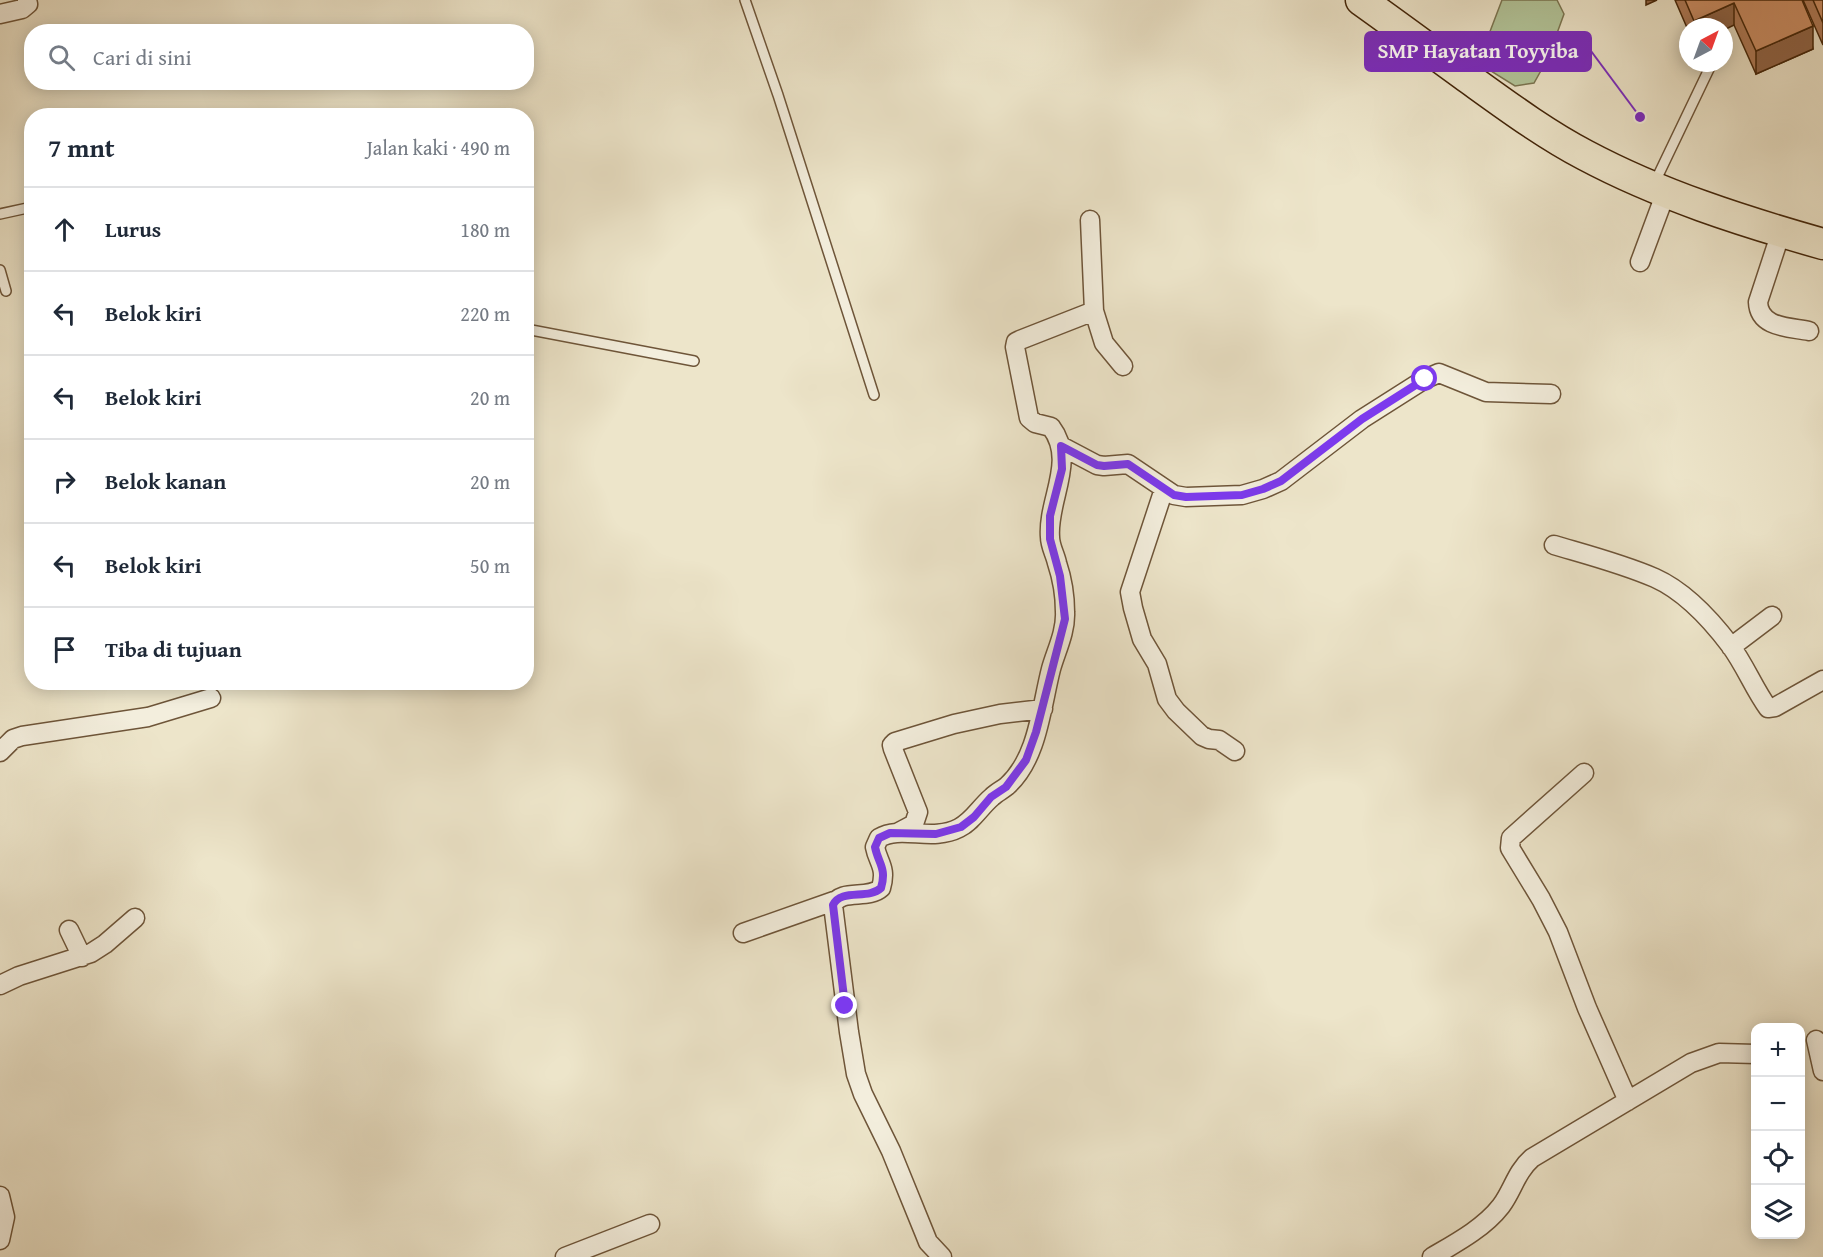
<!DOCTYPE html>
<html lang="id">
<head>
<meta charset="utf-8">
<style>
  body { margin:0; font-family:"Gentium Book Plus",serif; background:#f6f6f7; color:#1f2937 }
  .controls { position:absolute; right:18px; bottom:18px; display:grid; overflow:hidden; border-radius:12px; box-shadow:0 3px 15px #0003 }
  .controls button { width:54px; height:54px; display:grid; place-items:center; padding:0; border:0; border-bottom:2px solid #e0e1e3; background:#fff; color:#1f2937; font:30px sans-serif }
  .compass { position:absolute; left:1679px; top:18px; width:54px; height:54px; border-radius:50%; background:#fff; box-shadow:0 3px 15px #0003; rotate:41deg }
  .stop { position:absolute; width:18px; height:18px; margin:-14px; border:4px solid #7c3aed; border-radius:50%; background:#fff }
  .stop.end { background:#7c3aed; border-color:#fff; box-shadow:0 2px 6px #0008 }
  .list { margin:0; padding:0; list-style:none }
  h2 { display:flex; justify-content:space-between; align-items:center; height:78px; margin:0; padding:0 24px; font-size:26px }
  h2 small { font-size:20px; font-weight:400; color:#747a83 }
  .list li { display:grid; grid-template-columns:39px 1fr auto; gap:18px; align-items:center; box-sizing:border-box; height:84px; padding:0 24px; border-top:2px solid #e0e1e3 }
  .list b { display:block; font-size:22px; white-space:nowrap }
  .list em { font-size:20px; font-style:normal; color:#747a83 }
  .icon { flex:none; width:33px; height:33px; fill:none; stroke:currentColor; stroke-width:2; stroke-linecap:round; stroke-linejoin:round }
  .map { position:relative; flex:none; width:1823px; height:1257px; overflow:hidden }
  .search { position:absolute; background:#fff; box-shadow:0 3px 15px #0003; left:24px; top:24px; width:510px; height:66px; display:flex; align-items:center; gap:15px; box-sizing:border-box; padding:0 21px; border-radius:24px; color:#747a83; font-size:22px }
  .panel { position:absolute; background:#fff; box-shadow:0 3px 15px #0003; left:24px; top:108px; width:510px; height:582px; border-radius:24px }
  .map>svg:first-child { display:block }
  .green { fill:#b3c69b; stroke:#7b7652; stroke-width:1.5 }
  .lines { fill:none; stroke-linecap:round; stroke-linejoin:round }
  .service-casing { stroke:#6e5539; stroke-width:12 }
  .minor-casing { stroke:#6e5539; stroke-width:21 }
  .trunk-casing { stroke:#432509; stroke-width:33 }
  .service { stroke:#f3eedd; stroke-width:9 }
  .minor { stroke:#f3eedd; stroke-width:18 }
  .trunk { stroke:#ede5ca; stroke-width:30 }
  .wall { fill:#af7b58; stroke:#432509; stroke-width:1.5 }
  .shaded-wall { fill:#8f6447; stroke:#432509; stroke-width:1.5 }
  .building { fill:#cc8f66; stroke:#432509; stroke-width:1.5 }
  .route { stroke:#7c3aed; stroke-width:8 }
  .leader { fill:none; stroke:#7b2cbf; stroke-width:2 }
  .callout-dot { fill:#7b2cbf; stroke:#f3eedd; stroke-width:2 }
  .callout { fill:#7b2cbf; stroke:#7b2cbf; stroke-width:2 }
  .callout-label { font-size:21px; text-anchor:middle; font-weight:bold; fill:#fff }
</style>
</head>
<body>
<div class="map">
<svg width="1823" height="1257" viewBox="0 0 1823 1257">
  <rect width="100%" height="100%" fill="#ede5ca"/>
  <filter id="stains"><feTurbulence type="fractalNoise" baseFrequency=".00333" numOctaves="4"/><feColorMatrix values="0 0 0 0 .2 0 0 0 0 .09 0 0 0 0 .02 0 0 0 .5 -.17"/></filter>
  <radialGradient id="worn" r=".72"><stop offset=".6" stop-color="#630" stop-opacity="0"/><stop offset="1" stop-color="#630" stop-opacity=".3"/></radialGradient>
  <path class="green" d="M1502,0H1557L1564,14L1548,58L1534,83L1515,86L1478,63Z"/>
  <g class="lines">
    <g class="service-casing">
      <path id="service" d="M745,0L778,95L874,395
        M1654,184L1710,67
        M0,214L32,207
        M0,270L6,291
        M526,329L694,361"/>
    </g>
    <g class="minor-casing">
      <path id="minor" d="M0,14L22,9L28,4L27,0
        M1090,220L1094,311L1104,343L1123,366
        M1781,232L1758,302C1759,328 1789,327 1809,331
        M1640,262L1666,192
        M1061,446L1097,465L1104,466L1128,464L1174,495L1186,497L1242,495L1263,489L1281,481L1362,419L1425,379L1439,373L1486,392L1551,394
        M1164,489L1130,592L1133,608L1142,639L1157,664L1167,699L1176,711L1202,736L1209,739L1219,740L1235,751
        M1554,545C1588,555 1623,564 1655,578C1684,591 1711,620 1730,645C1745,665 1754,689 1768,708L1775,707L1823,680
        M1731,647L1772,616
        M0,752L13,739L22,736L148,717L211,698
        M1584,773L1511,838L1510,848L1541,899L1558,932L1587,1008L1628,1101
        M897,833L914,824L918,812L893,749L892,745L895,742L954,724L1000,714L1043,709
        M69,930L82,957
        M743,933L834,901
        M0,985L19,976L91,953L105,944L135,918
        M1816,1040L1823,1071
        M0,1196L5,1217L0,1240
        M565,1257L650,1224
        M942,1257L928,1242L924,1232L891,1151L863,1094L856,1074L849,1032L833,905C841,888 868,900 881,888C887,867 878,863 875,847L879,838C901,825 932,842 959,828C973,821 980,807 992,797C996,793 1002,790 1007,786C1038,758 1041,708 1051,669C1056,651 1066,632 1065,612C1065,596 1062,578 1057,563C1055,554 1050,546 1050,537C1047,500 1077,461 1051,427L1035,423L1029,418L1015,347L1016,342L1020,340L1094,311
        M1432,1257C1456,1243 1484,1228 1501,1206C1513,1190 1516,1172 1532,1158L1691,1063L1719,1053L1756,1054"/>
    </g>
    <g class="trunk-casing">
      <path id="trunk" d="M1361,0C1396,25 1430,50 1464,75C1503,103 1543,133 1585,155C1660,195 1742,221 1823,244"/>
    </g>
    <use href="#service" class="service"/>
    <use href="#minor" class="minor"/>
    <use href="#trunk" class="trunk"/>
  </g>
  <path class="wall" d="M1675,0H1802L1813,49L1756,74L1734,25L1724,27H1688V30Z
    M1803,0H1823V45Z"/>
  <path class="shaded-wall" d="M1646,0H1657L1646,5Z
    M1734,3V25L1724,30V27H1694V21Z
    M1813,26V49L1756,74V51Z"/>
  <path class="building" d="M1685,0H1802L1813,26L1756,51L1734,3L1694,21Z
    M1813,0H1823V23Z"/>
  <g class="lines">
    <path class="route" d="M845,1006L833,905C841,888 868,900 881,888C887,868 878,863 875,847L879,838L890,833L936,834L961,827L974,817L991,797L1006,787L1026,760L1036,732L1065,619L1060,576L1050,539V516L1062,469L1061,446L1097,465L1104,466L1128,464L1174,495L1186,497L1242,495L1263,489L1281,481L1362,419L1425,379"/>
  </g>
  <path class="leader" d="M1640 117L1591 51"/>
  <circle class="callout-dot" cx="1640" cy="117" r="6"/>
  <rect class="callout" x="1365" y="32" width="226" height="39" rx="6"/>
  <g class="callout-label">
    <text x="1478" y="58">SMP Hayatan Toyyiba</text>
  </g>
  <rect width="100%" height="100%" filter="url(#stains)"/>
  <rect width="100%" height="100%" fill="url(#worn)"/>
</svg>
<div class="controls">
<button>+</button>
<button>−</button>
<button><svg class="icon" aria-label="locate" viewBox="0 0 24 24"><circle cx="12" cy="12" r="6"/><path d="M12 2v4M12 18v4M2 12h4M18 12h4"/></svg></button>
<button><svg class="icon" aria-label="layers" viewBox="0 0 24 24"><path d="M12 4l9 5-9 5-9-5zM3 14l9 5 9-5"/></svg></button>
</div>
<svg class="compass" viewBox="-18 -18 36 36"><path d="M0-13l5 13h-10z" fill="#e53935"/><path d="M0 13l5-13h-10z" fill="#747a83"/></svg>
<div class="stop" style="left:1425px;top:379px"></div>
<div class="stop end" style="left:845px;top:1006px"></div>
<div class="search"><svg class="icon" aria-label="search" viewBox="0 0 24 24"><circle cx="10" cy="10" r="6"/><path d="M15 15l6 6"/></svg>Cari di sini</div>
<section class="panel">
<h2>7 mnt<small>Jalan kaki · 490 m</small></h2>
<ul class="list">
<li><svg class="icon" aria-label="ahead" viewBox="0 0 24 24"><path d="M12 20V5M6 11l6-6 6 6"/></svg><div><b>Lurus</b></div><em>180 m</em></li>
<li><svg class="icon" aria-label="left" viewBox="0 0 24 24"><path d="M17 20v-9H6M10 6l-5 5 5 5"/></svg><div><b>Belok kiri</b></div><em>220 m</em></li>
<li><svg class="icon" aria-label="left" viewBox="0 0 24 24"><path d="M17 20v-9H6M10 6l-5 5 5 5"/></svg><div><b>Belok kiri</b></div><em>20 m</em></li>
<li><svg class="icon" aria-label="right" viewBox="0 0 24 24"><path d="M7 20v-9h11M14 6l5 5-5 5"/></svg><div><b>Belok kanan</b></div><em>20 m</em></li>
<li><svg class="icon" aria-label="left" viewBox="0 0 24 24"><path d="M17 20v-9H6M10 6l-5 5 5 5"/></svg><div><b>Belok kiri</b></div><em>50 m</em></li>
<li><svg class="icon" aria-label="arrive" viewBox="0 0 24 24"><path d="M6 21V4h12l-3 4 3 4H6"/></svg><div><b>Tiba di tujuan</b></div></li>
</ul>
</section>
</div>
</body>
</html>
